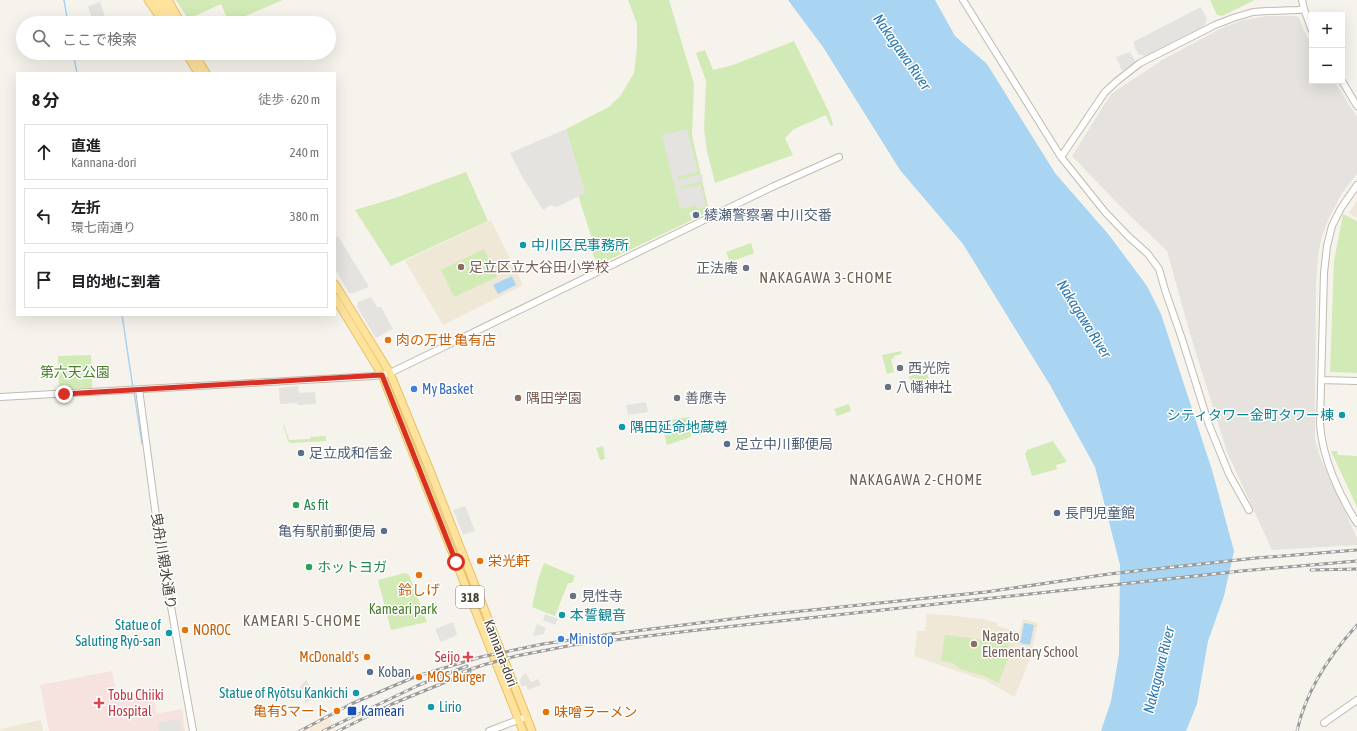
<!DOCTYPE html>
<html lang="ja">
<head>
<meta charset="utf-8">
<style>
  body { margin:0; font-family:"Asap Condensed","Noto Sans JP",sans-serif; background:#f6f6f6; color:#202124 }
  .controls { position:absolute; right:12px; top:12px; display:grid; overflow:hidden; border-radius:0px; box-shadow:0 4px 16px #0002 }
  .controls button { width:36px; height:36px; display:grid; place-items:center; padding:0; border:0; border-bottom:1px solid #e0e0e0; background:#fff; color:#202124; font:20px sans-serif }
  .stop { position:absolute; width:12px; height:12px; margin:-9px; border:3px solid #d93025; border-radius:50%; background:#fff }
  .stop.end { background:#d93025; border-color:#fff; box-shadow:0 1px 4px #0008 }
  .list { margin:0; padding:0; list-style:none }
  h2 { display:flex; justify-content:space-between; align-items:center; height:52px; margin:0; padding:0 16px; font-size:17px }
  h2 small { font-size:13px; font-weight:400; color:#757577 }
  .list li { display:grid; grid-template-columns:26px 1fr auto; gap:12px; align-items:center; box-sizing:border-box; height:56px; margin:0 8px 8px; padding:0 8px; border:1px solid #e0e0e0; border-radius:0px }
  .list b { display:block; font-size:15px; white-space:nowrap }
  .list p { margin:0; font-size:13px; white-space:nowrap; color:#757577 }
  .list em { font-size:13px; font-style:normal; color:#757577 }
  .icon { flex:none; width:22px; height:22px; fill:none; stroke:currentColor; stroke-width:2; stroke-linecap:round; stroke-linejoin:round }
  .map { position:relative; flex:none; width:1357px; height:731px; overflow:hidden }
  .search { position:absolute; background:#fff; box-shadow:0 4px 16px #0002; left:16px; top:16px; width:320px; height:44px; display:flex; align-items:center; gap:10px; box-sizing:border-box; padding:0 14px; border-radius:22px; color:#757577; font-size:15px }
  .panel { position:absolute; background:#fff; box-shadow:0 4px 16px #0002; left:16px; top:72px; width:320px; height:244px; border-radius:0px }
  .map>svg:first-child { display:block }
  .commercial { fill:#f7ead8 }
  .industrial { fill:#e6e2dd }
  .education { fill:#efe8d6 }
  .medical { fill:#f6e3e0 }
  .green { fill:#d2eab5 }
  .parking { fill:#e5e3e0 }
  .water { fill:#a9d4f2 }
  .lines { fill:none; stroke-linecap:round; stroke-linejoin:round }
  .stream { stroke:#a9d4f2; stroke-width:1.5 }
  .minor-casing { stroke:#c2bbae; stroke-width:8 }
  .major-casing { stroke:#e6c16a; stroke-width:9 }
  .minor { stroke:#fff; stroke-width:6 }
  .major { stroke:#ffe39c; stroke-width:7 }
  .rail-casing { stroke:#9a9a9a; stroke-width:3 }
  .rail { stroke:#fff; stroke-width:1.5; stroke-dasharray:4.5; stroke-linecap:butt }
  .route { stroke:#d93025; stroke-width:5 }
  .service-dot { fill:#5c6f8a; stroke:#fff; stroke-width:1.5 }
  .culture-dot { fill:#0f9aa8; stroke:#fff; stroke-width:1.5 }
  .education-dot { fill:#8d6e63; stroke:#fff; stroke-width:1.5 }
  .worship-dot { fill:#6b7280; stroke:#fff; stroke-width:1.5 }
  .food-dot { fill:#e8710a; stroke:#fff; stroke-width:1.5 }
  .shop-dot { fill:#3f7fe0; stroke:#fff; stroke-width:1.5 }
  .leisure-dot { fill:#2e9e5b; stroke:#fff; stroke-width:1.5 }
  .health-dot { fill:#e0444e; stroke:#fff; stroke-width:1.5 }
  .transit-dot { fill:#1a4fb4; stroke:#fff; stroke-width:1.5 }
  .labels { text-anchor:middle; stroke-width:3; stroke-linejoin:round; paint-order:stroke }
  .shield { fill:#fff; stroke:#817c74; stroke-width:1 }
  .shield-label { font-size:13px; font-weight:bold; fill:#4b4439 }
  .service-label { font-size:14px; fill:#4e5e75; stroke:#fff; text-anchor:start }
  .culture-label { font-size:14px; fill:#0d838f; stroke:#fff; text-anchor:start }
  .education-label { font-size:14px; fill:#785e54; stroke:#fff; text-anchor:start }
  .worship-label { font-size:14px; fill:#5b616d; stroke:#fff; text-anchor:start }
  .food-label { font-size:14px; fill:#c56008; stroke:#fff; text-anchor:start }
  .park-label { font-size:14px; fill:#4a7f2a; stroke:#fff }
  .shop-label { font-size:14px; fill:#366cbe; stroke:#fff; text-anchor:start }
  .leisure-label { font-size:14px; fill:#27864d; stroke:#fff; text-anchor:start }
  .street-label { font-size:14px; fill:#4b4439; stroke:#fff }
  .health-label { font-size:14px; fill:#be3a42; stroke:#fff; text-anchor:end }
  .transit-label { font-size:14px; fill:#164399; stroke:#fff; text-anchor:start }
  .water-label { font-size:15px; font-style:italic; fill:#2e7ab2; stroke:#fff }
  .neighbourhood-label { font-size:15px; letter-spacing:1px; fill:#6e6250; stroke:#fff }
</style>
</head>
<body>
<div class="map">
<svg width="1357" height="731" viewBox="0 0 1357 731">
  <rect width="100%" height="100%" fill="#f6f3ec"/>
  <path class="commercial" d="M327,714L336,731H296Z"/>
  <path class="industrial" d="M1267,16H1295L1299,18L1304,31L1312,45V81H1334L1357,117V174L1342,193L1328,220L1322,236L1318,255L1316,285L1315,405V439L1320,457L1357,538V545L1272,550L1227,452L1191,337L1167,251L1119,205L1072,156L1111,94L1164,59L1224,27L1243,20Z
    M526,673L531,682L538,679L541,685L528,690L526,685L522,687L520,683L521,677Z"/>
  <path class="education" d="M1357,200V218L1349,213Z
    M491,220L523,285L443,325L405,261Z
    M927,614L946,615L983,619L998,623L997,626L1020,632L1023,619L1038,623L1030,659L1015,696H1013L981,678L980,679L914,656L917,631H925Z
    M41,720L43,731H0V729Z"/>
  <path class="medical" d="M112,671L117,697L154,691L156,714L182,709L185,731H49L40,685Z"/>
  <path class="green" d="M176,0H283L229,23L221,4L188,19Z
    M628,0H669L694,84L692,135L709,211L700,216L696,210L689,213L692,220L598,265L590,248L594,245L578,195L585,193L566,129L609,107L621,95L634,73L637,48V24Z
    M1210,0H1255L1222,16L1217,15Z
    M794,41L829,112L833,124L831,127L826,115L794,129L785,138L793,155L715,183L707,151L704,129L706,81L696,53L705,50L713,70L733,65Z
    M466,172L488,221L391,266L355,210L398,197Z
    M1343,214L1357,221V373L1330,372L1334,261Z
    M751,243L754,253L730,262L726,252Z
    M484,249L497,277L454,297L441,270Z
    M901,351L902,354L894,356V358L891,359L894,372L887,374L882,355Z
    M91,355L92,388L59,389L58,356Z
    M926,372L930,381L913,387L909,376Z
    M849,404L851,411L837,416L834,409Z
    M690,417L691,437L667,445L662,426L669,420Z
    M283,425H284L289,440L310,439V437L326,436V441L291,443L288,441Z
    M1053,441L1067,462L1056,465L1057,469L1032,476L1025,454L1027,450Z
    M603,446L605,459L600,460L596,448Z
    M1331,451H1337L1338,455L1357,456V507Z
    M544,563L575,576L572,583H568L555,616L532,607L538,580Z
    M405,573L409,575L427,622L391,630L378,580Z
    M945,635L1009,643L1006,658L1008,659L998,683L984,676L960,669L953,663L941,661Z"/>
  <path class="parking" d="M100,2L105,17L92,19L88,6Z
    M1201,7L1207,19L1204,26L1145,56L1138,54L1133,42Z
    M1130,52L1136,62L1122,71L1116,57Z
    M566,129L585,193L557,207L551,205L543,210L523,178L510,153Z
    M687,129L698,172L677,177L678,180L702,174L703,181L679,187L680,189L701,185L706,207L697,209L696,205L680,209L662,135Z
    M338,236L369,287L353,293H349L335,269V237Z
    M371,297L377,307H381L393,329L376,338L357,307L358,302Z
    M298,386L299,393L315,392L316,404L297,405V403L280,404L279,388Z
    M646,402L648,412L628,415L626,405Z
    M465,506L475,531L463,535L453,510Z
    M545,614L558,619L555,625L543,620Z
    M453,622L457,635L441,642L435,629Z
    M537,624L546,628L544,634L533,636Z
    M306,680L315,696L311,697L312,699L306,703L299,688Z
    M179,719L182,731H159L157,723Z"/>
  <path class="water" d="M788,0H935L955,36L987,64L1055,173L1109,235L1147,286L1161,314L1212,470L1234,551L1224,596L1208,641L1197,704L1186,731H1101L1111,701L1119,654L1120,565L1095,467L1050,385L963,244L900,170L823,47Z
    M512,276L516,285L498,294L493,285Z
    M1024,623L1034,625L1030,645L1020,643Z"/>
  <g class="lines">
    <path class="stream" d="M64,0L68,23
      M73,53L77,73
      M122,315L133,388
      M134,392L142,444"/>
    <g class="minor-casing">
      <path id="minor" d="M963,0L1061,157L1105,212L1128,236L1148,254L1159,269L1165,290L1182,339L1209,425L1229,474L1249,510
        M1302,0L1304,9L1312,31
        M1342,81L1357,106
        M1061,157L1105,92L1117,81L1140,63L1215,25L1233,18L1253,12L1267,11L1298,10L1304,9
        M1357,185L1341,208L1332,226L1327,246L1324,273L1320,424C1322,457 1339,495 1357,523
        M1321,380L1357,381
        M139,389L159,539L193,731
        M0,397L322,379L374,376L390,373L772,187L839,157
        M1324,723L1357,700
        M489,731L526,717"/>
    </g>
    <g class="major-casing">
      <path id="major" d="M148,0L164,23
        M154,0L167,21
        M162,0L176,23
        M168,0L181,23
        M186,53L198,73
        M194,53L206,73
        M335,284L390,373L431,473L532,731
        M335,298L382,375L523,731"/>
    </g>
    <use href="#minor" class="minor"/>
    <use href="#major" class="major"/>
    <g class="rail-casing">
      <path id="rail" d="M1311,570L1357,569
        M463,672L483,665L516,656L573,645L689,631L1241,571L1357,561
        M300,731L351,704L417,676L481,657L543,644L611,634L763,615L986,592L1109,574L1256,558L1357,550
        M323,731L419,685L467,666
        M338,731L392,704L470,672
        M1297,731C1306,690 1329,656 1357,625"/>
    </g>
    <use href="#rail" class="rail"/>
  </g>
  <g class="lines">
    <path class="route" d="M64,394L382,375L456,562"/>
  </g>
  <g class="service-dot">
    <circle cx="696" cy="215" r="4"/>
    <circle cx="727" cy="444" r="4"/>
    <circle cx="301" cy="453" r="4"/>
    <circle cx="1057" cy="513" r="4"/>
    <circle cx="384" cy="531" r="4"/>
    <circle cx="370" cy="672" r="4"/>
  </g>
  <g class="culture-dot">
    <circle cx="523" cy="245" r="4"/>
    <circle cx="1342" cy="415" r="4"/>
    <circle cx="622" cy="427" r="4"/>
    <circle cx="562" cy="615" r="4"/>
    <circle cx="169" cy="633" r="4"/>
    <circle cx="356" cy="693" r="4"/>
    <circle cx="431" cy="707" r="4"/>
  </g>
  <g class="education-dot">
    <circle cx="461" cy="267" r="4"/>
    <circle cx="518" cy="398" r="4"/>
    <circle cx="974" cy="644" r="4"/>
  </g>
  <g class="worship-dot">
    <circle cx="746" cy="268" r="4"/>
    <circle cx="900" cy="368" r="4"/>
    <circle cx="888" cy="387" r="4"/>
    <circle cx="677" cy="398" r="4"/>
    <circle cx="573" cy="596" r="4"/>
  </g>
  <g class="food-dot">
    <circle cx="388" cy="340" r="4"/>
    <circle cx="480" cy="561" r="4"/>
    <circle cx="419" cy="575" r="4"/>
    <circle cx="185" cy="630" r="4"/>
    <circle cx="367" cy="657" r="4"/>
    <circle cx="419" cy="677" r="4"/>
    <circle cx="337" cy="711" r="4"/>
    <circle cx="546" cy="712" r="4"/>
  </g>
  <g class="shop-dot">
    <circle cx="414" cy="389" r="4"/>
    <circle cx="561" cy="639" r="4"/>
  </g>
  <g class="leisure-dot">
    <circle cx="296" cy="505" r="4"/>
    <circle cx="309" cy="567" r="4"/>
  </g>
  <g class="health-dot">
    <path d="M466 651h4v4h4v4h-4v4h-4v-4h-4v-4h4z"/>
    <path d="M97 697h4v4h4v4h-4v4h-4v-4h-4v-4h4z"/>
  </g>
  <rect class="transit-dot" x="347" y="706" width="10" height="10" rx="2"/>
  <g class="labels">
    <rect class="shield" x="456" y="586" width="28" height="22" rx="3"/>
    <g class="shield-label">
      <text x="470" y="602">318</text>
    </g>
    <g class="service-label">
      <text x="704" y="220">綾瀬警察署 中川交番</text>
      <text x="735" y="449">足立中川郵便局</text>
      <text x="309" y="458">足立成和信金</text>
      <text x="1065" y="518">長門児童館</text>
      <text x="376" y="536" text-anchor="end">亀有駅前郵便局</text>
      <text x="378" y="677">Koban</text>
    </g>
    <g class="culture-label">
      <text x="531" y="250">中川区民事務所</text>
      <text x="1334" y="420" text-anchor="end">シティタワー金町タワー棟</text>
      <text x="630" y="432">隅田延命地蔵尊</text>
      <text x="570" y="620">本誓観音</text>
      <text x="161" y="630" text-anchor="end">Statue of<tspan x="161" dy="16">Saluting Ryō-san</tspan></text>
      <text x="348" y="698" text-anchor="end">Statue of Ryōtsu Kankichi</text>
      <text x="439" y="712">Lirio</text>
    </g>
    <g class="education-label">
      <text x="469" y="272">足立区立大谷田小学校</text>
      <text x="526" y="403">隅田学園</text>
      <text x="982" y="641">Nagato<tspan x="982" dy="16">Elementary School</tspan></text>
    </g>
    <g class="worship-label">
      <text x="738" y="273" text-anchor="end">正法庵</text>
      <text x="908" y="373">西光院</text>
      <text x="896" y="392">八幡神社</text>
      <text x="685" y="403">善應寺</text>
      <text x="581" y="601">見性寺</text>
    </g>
    <g class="food-label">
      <text x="396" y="345">肉の万世 亀有店</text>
      <text x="488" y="566">栄光軒</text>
      <text x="419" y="595" text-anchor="middle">鈴しげ</text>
      <text x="193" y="635">NOROC</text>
      <text x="359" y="662" text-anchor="end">McDonald's</text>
      <text x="427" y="682">MOS Burger</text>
      <text x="329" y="716" text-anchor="end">亀有Sマート</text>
      <text x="554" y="717">味噌ラーメン</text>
    </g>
    <g class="park-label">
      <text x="75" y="377">第六天公園</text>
      <text x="403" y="614">Kameari park</text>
    </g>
    <g class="shop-label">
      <text x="422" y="394">My Basket</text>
      <text x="569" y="644">Ministop</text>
    </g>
    <g class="leisure-label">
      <text x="304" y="510">As fit</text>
      <text x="317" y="572">ホットヨガ</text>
    </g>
    <g class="street-label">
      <text transform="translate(164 561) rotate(81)" y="5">曳舟川親水通り</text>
      <text transform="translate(501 653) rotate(69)" y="5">Kannana-dori</text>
    </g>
    <g class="health-label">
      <text x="460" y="662">Seijo</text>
      <text x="108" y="700" text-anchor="start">Tobu Chiiki<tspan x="108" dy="16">Hospital</tspan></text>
    </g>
    <g class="transit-label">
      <text x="361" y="716">Kameari</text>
    </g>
    <g class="water-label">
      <text transform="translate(902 52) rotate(55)" y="5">Nakagawa River</text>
      <text transform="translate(1084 319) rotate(58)" y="5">Nakagawa River</text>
      <text transform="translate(1159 670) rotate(-76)" y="5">Nakagawa River</text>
    </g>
    <g class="neighbourhood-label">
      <text x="826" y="283">NAKAGAWA 3-CHOME</text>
      <text x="916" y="485">NAKAGAWA 2-CHOME</text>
      <text x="302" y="626">KAMEARI 5-CHOME</text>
    </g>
  </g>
</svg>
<div class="controls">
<button>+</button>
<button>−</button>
</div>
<div class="stop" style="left:456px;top:562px"></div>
<div class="stop end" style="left:64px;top:394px"></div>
<div class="search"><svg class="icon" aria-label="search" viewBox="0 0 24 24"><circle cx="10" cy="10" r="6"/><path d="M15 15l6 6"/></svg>ここで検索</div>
<section class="panel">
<h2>8 分<small>徒歩 · 620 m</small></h2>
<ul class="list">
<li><svg class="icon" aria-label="ahead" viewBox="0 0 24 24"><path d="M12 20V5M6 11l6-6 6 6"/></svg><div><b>直進</b><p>Kannana-dori</p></div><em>240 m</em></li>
<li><svg class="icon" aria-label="left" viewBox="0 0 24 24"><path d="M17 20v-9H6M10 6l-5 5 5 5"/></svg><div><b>左折</b><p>環七南通り</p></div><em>380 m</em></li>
<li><svg class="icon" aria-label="arrive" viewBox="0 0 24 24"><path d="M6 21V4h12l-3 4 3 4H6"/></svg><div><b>目的地に到着</b></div></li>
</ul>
</section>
</div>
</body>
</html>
